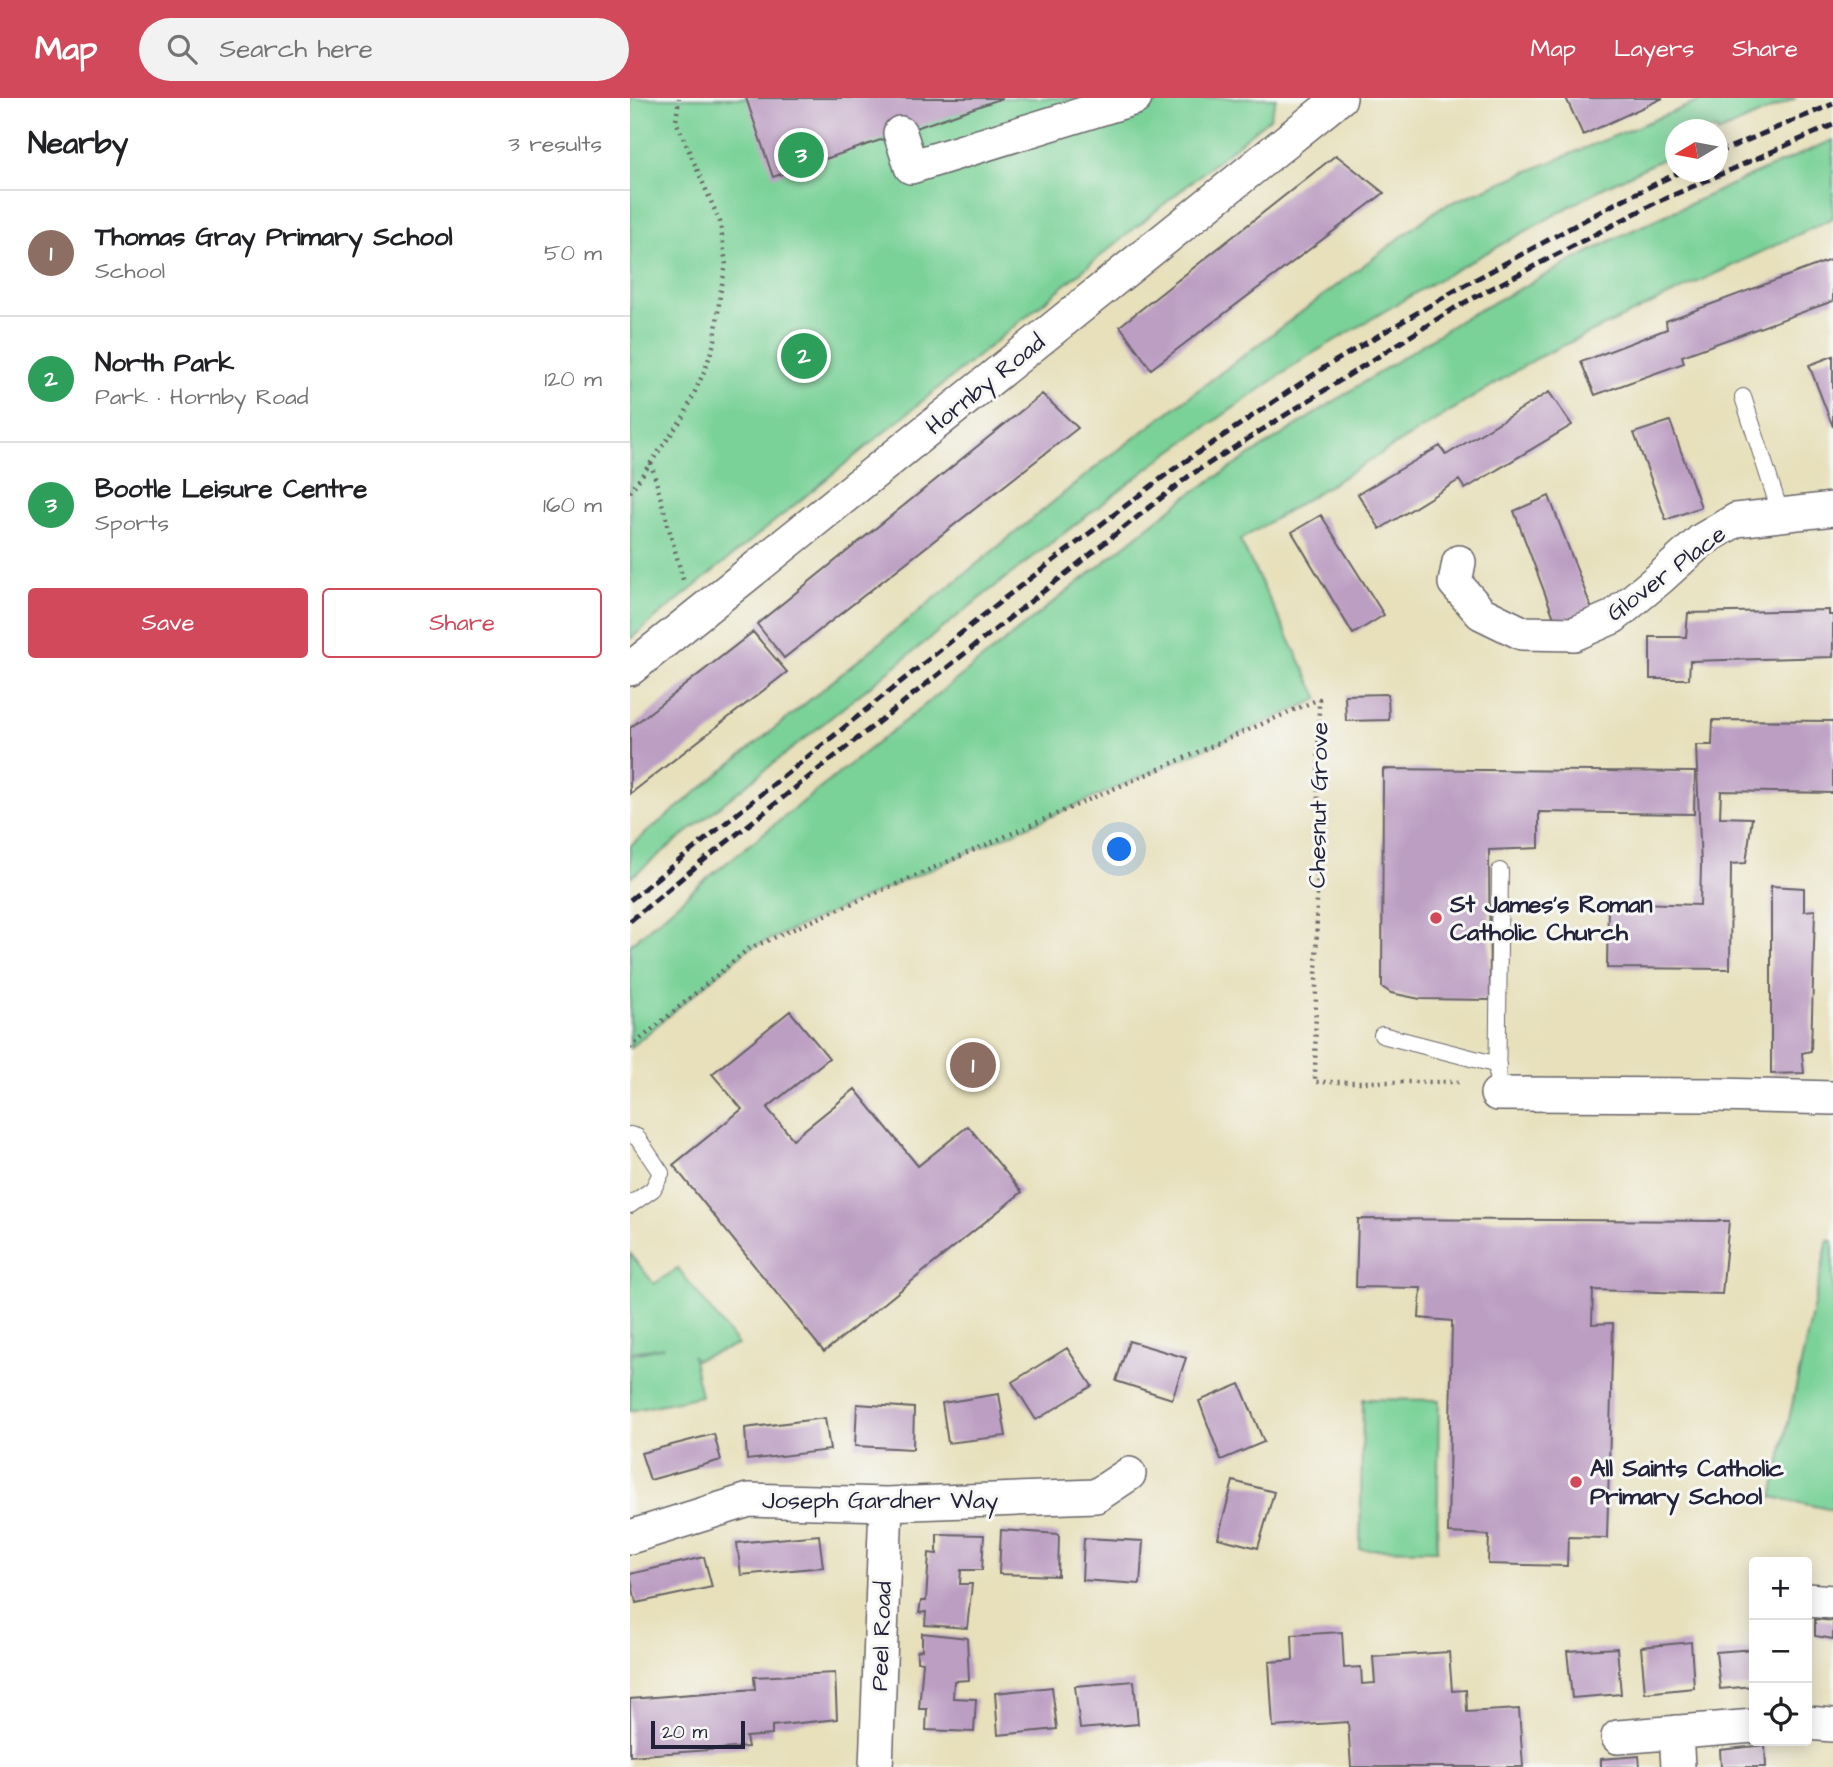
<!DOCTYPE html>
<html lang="en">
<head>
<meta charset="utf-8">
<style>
  body { margin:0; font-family:"Architects Daughter",sans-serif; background:#f2f2f2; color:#202124 }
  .controls { position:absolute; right:21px; bottom:21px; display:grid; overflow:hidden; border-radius:7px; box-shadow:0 4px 18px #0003 }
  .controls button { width:63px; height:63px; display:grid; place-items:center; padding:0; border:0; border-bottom:2px solid #e0e0e0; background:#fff; color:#202124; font:35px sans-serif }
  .compass { position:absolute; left:1035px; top:21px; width:63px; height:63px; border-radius:50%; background:#fff; box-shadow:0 4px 18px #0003; rotate:260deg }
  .scale { position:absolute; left:21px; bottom:18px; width:94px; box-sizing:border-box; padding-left:7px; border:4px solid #22223b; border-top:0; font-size:19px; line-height:24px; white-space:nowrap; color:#22223b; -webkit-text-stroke:5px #f6f6f2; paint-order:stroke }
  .you { position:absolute; left:490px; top:752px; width:24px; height:24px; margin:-18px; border:5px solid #fff; border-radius:50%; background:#1a73e8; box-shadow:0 0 0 10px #1a73e833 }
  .badge { display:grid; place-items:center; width:46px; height:46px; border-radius:50%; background:#d1495b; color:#fff; font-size:23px; font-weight:700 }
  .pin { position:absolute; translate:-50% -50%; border:4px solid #fff; box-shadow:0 2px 7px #0006 }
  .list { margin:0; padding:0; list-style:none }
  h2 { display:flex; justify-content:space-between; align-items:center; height:91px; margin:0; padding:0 28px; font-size:30px }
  h2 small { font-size:23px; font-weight:400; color:#757577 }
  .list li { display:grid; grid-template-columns:46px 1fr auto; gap:21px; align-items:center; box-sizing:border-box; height:126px; padding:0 28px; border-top:2px solid #e0e0e0 }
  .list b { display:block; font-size:26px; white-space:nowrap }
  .list p { margin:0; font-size:23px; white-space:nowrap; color:#757577 }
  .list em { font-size:23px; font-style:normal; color:#757577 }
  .actions { display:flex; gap:14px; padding:21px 28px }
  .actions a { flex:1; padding:16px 0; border:2px solid #d1495b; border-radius:7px; text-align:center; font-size:24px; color:#d1495b }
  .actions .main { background:#d1495b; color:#fff }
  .icon { flex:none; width:38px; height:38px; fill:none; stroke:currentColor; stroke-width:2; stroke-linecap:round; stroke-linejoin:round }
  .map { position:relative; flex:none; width:1203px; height:1669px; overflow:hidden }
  header { display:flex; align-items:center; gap:42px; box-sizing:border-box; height:98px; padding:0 35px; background:#d1495b; color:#fff }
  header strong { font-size:33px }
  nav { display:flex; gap:38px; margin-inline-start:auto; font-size:24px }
  .search { width:490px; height:63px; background:#f2f2f2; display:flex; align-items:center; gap:18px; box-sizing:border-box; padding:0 24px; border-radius:38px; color:#757577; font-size:26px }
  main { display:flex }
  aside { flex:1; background:#fff }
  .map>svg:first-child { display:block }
  .green { fill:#7ad298; stroke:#4e7a6a; stroke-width:2 }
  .building { fill:#bc9ec3 }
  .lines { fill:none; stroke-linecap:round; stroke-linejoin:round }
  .lane-casing { stroke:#676468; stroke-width:18 }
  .street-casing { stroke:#676468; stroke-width:36 }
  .path { stroke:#676468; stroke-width:4.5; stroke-dasharray:2 5; stroke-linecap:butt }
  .lane { stroke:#fff; stroke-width:16 }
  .street { stroke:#fff; stroke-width:33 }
  .rail { stroke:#22223b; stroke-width:5; stroke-dasharray:10 5; stroke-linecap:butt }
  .poi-dot { fill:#d1495b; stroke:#f6f6f2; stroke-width:2.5 }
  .labels { text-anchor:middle; stroke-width:6; stroke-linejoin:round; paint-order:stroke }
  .street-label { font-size:24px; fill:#22223b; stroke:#f6f6f2 }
  .poi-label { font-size:24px; font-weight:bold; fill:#22223b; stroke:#f6f6f2; text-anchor:start }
</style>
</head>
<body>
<header>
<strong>Map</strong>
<div class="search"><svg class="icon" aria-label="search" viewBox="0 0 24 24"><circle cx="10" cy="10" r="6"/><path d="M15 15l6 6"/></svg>Search here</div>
<nav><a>Map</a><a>Layers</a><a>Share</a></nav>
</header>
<main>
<aside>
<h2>Nearby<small>3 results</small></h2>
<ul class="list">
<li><span class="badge" style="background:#8d6e63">1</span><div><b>Thomas Gray Primary School</b><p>School</p></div><em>50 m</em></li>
<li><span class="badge" style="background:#2e9e5b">2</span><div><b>North Park</b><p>Park · Hornby Road</p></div><em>120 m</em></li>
<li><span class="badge" style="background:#2e9e5b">3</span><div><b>Bootle Leisure Centre</b><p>Sports</p></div><em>160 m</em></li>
</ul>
<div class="actions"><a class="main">Save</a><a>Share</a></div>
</aside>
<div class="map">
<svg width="1203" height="1669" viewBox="0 0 1203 1669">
  <rect width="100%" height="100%" fill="#f6f6f2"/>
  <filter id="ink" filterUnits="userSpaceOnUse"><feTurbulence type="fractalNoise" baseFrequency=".0143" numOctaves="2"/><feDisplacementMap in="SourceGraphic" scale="14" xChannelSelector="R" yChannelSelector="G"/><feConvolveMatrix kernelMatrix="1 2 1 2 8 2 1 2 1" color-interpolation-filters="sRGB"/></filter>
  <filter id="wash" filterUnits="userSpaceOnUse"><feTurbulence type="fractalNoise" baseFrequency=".00686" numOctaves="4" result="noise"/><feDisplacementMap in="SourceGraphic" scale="28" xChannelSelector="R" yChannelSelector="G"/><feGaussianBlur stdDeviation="1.57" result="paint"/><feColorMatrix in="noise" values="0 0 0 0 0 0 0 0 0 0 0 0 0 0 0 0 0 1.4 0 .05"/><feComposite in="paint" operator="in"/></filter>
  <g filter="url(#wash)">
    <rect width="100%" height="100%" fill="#e7e0bb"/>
    <path class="green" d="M0,0H646L640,20L0,541Z
      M1077,0H1166L1088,35L1087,32H1045V55L975,89L811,180L675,260L529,362L364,489L0,780V748L471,365L811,109Z
      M1203,42V120L909,259L610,442L689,601L118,851L0,950V847L70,786L557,398L832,221L986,140L1118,79Z
      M1198,1142L1203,1143V1412L1142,1399Z
      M0,1155L24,1186L48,1170L108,1247L65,1262L62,1257L71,1298L0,1313V1257L34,1249L0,1254Z
      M733,1301L809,1302L807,1452L730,1451Z"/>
    <g id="blocks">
      <path class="building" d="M116,0H373L143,79Z
        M936,0H1033L953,37Z
        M706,57L754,95L521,271L490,228Z
        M1203,161V203L1052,258L1054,265L965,297L951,264L1037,231L1036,223Z
        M1203,258V329L1179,267Z
        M919,294L942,327L835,391L829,382L750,431L728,396L810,348L816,357Z
        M412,296L448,330L154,560L127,526Z
        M1040,323L1071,409L1036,422L1004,335Z
        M919,398L963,514L926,525L884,413Z
        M691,417L754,517L723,536L662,434Z
        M1199,512V517H1203V559L1060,563L1059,581H1020V539H1056L1058,515Z
        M123,534L157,574L0,696V630Z
        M758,596L759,622L716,623L715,597Z
        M1083,622L1203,623V695L1091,693L1090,719L1122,720L1116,765L1101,766L1100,871L977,870L978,804L1070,807L1071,768L1066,647H1082Z
        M753,671L1065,674L1064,716L909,714V750L859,752L860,902L790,901L761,895L752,889Z
        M1141,788L1174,790V813L1185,812L1181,953L1172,955L1174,975L1141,976Z
        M160,913L199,960L137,1010L163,1041L225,991L288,1068L338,1028L392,1094L194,1254L43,1067L112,1011L82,976Z
        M728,1121L1099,1123L1092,1196L963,1192L962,1226L983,1225L977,1440L938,1439L937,1468L858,1466L859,1437L818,1435L822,1223L789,1220L791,1190L726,1189Z
        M499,1243L556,1260L542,1301L486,1283Z
        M437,1250L462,1288L406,1322L382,1284Z
        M610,1286L634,1344L591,1362L569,1303Z
        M369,1296L376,1338L318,1345L312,1305Z
        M227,1306L284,1310L283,1351L225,1348Z
        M195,1320L200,1352L117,1362L115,1330Z
        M84,1336L91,1362L20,1382L11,1355Z
        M603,1383L644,1394L628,1450L588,1440Z
        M371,1432L429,1436L428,1478L369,1476Z
        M307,1436L354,1437L352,1472H331L330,1486H342L337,1530L295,1527L296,1514L289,1515L291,1503H296L299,1455L307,1456Z
        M189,1437L193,1469L111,1477L107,1445Z
        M454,1440L513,1443L510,1486L452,1482Z
        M74,1459L82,1489L6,1505L0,1476Z
        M1185,1521L1203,1523V1541L1185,1538Z
        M712,1534L714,1570L731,1569L732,1586L745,1585L743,1559L819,1554L822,1593L836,1592L837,1614L889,1611L893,1669H721L718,1624L643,1629L639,1564L663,1562L662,1537Z
        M292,1535L337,1540L339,1582L324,1583L323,1600L346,1601L344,1634L296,1632L297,1611H289L293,1564L287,1563V1553L292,1552Z
        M1061,1544L1064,1590L1015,1595L1011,1549Z
        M987,1550L991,1596L942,1600L937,1553Z
        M1124,1551V1588L1090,1591L1086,1554Z
        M205,1575L207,1621L142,1628V1637L116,1639L118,1649L0,1658V1601L125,1591L124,1579Z
        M504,1583L508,1626L450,1631L445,1588Z
        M422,1589L427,1631L368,1637L365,1595Z
        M1135,1647L1136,1669H1091L1090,1652Z
        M1009,1658L1010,1669H971V1661Z"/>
    </g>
  </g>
  <g filter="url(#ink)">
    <use href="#blocks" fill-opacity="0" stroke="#676468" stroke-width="2"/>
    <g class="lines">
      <g class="lane-casing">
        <path id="lane" d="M1113,299L1151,417
          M752,937L868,967
          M867,996L870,773
          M0,1037L7,1039L31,1075L23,1091L0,1107"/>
      </g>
      <g class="street-casing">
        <path id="street" d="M270,35L281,69L505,0
          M829,464L825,485L851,515L892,535L944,536L983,519L1030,480L1072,442L1106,422L1203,411
          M0,571L710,0
          M867,996L1087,997L1203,1000
          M0,1439L119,1402L256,1406L466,1398L499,1376
          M1177,1502L1203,1504
          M1177,1625L1203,1627
          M1046,1634L1048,1669
          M988,1639L1124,1628
          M246,1669L256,1406"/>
      </g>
      <path class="path" d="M21,365L54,485
        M0,394L54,318L76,269L85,242L90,196L96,167L90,124L46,23L49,0
        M0,950L118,851L689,601L685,984H829"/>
      <use href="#lane" class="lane"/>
      <use href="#street" class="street"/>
      <path class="rail" d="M1087,55L1203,6
        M0,802L376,499L541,373L695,269L826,192L988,104L1050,74
        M0,823L69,766L559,378L828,208L1025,105L1203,27"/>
    </g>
  </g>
  <g class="poi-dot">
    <circle cx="806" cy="820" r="7"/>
    <circle cx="946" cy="1384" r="7"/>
  </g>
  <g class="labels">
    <g class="street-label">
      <text transform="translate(355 286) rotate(-39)" y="8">Hornby Road</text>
      <text transform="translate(1036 475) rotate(-37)" y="8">Glover Place</text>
      <text transform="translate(688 707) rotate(-89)" y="8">Chesnut Grove</text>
      <text x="250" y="1410">Joseph Gardner Way</text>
      <text transform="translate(251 1538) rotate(-88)" y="8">Peel Road</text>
    </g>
    <g class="poi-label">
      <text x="820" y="814">St James's Roman<tspan x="820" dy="28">Catholic Church</tspan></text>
      <text x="960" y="1378">All Saints Catholic<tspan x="960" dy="28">Primary School</tspan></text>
    </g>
  </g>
</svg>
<div class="controls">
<button>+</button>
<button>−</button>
<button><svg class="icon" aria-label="locate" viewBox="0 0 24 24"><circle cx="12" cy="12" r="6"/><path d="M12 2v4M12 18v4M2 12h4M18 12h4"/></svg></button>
</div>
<svg class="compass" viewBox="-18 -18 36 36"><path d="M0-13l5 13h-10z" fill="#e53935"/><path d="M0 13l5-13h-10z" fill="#757577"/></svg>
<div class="scale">20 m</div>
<div class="you"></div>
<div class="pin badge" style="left:343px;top:967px;background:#8d6e63">1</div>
<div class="pin badge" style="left:174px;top:258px;background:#2e9e5b">2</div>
<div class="pin badge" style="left:171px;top:57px;background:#2e9e5b">3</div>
</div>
</main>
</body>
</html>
